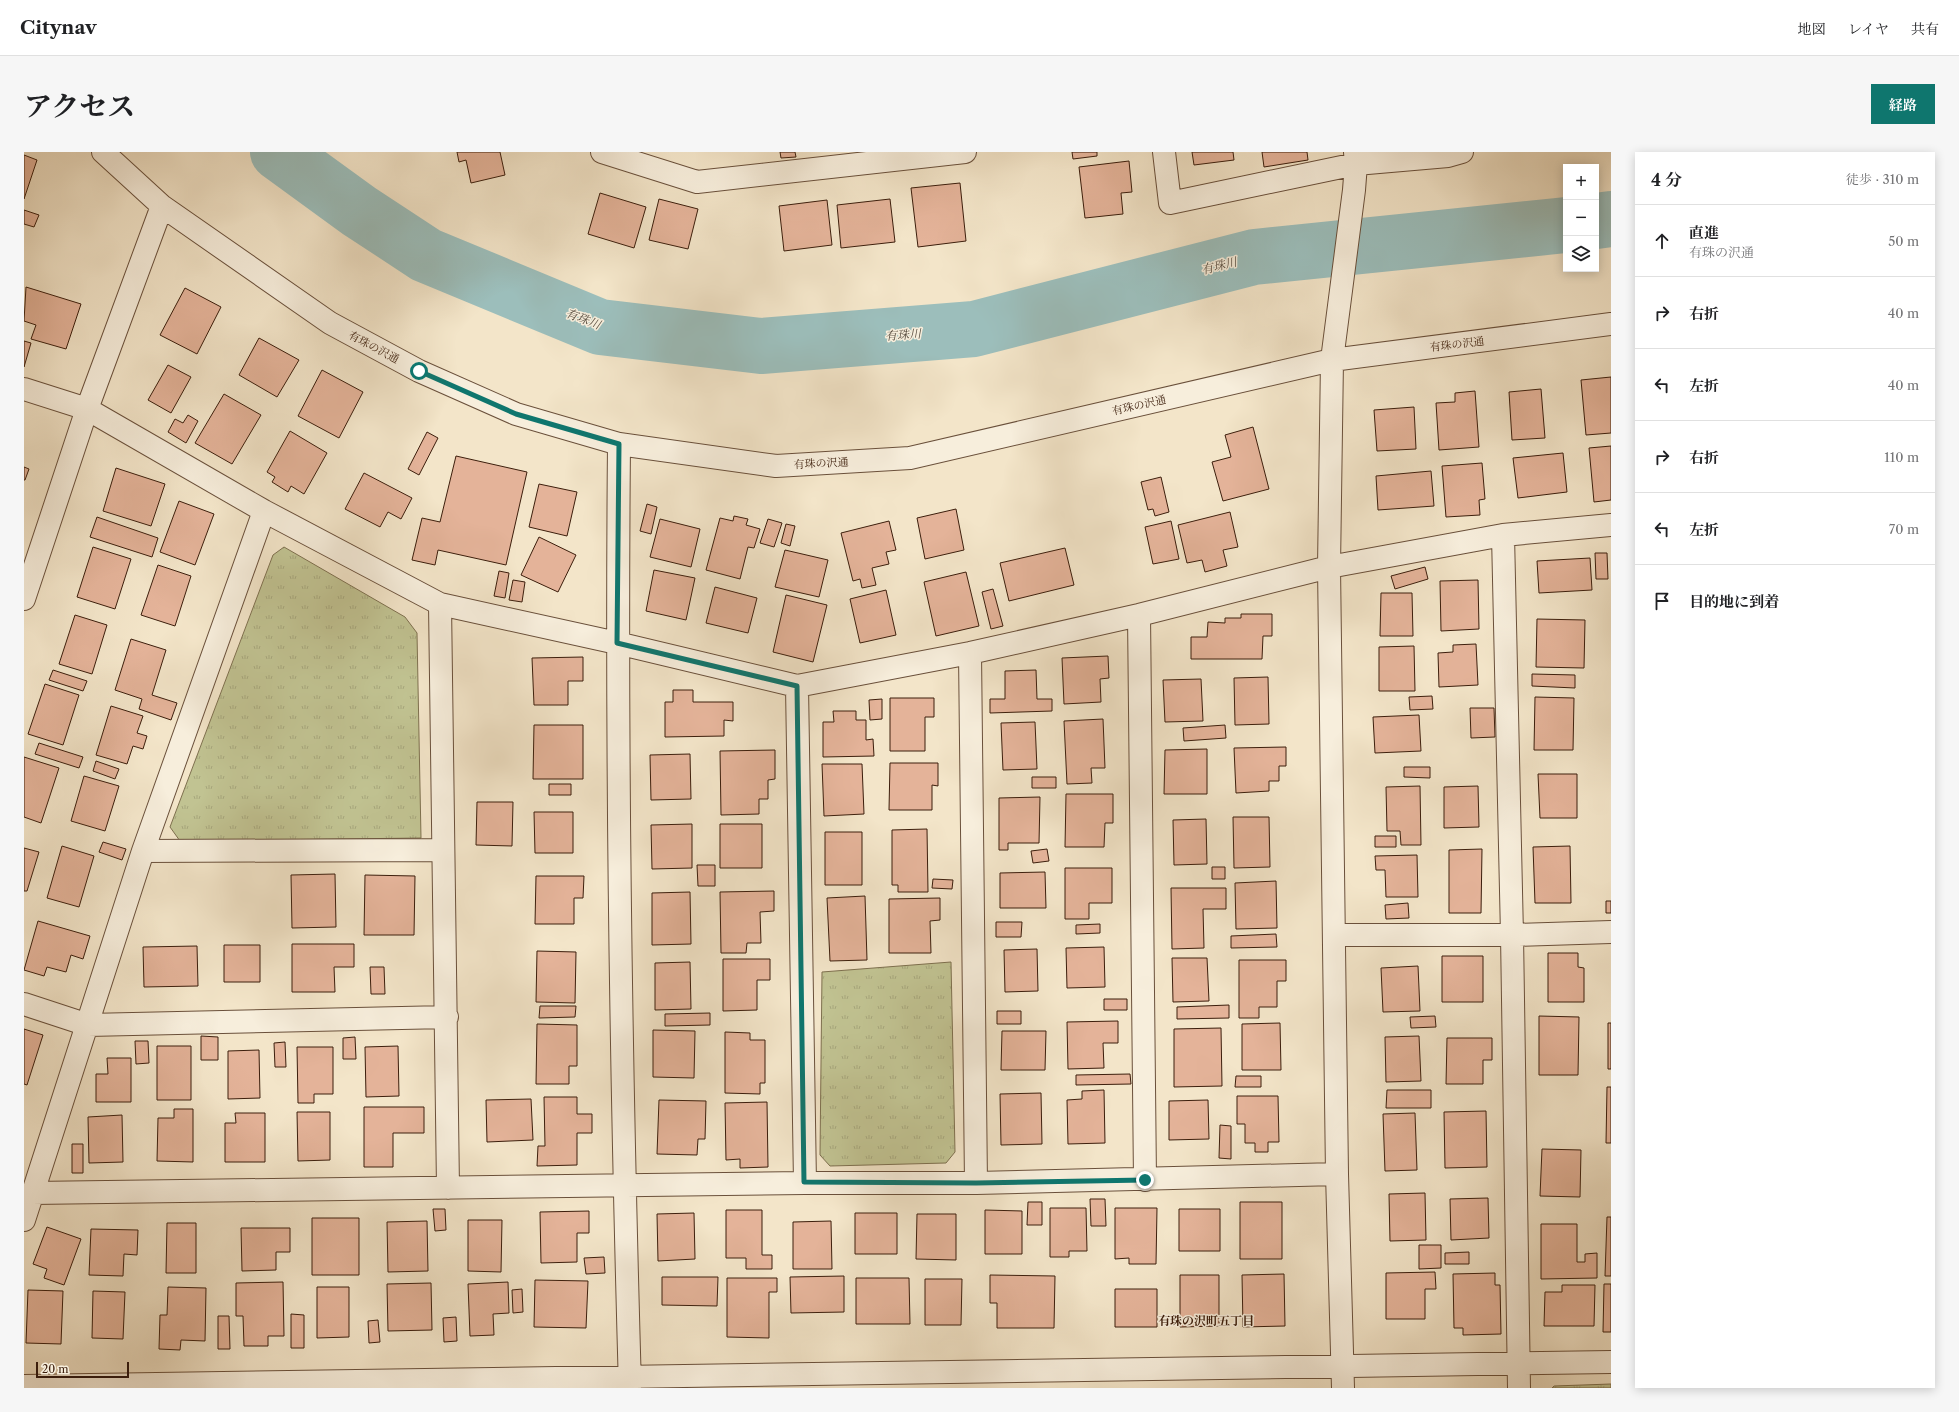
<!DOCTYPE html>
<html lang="ja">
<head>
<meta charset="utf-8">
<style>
  body { margin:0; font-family:"Libre Caslon Text","Noto Serif JP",serif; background:#f6f6f6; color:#202124 }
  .controls { position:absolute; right:12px; top:12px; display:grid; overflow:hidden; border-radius:0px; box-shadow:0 2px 10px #0003 }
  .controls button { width:36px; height:36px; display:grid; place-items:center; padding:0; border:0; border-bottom:1px solid #e0e0e0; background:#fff; color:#202124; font:20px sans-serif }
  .scale { position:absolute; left:12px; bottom:10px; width:93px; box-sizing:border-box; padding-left:4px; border:2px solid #3c1e0c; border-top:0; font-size:11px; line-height:14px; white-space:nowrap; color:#3c1e0c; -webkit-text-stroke:3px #f7eedc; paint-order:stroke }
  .stop { position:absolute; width:12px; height:12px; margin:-9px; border:3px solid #0f766e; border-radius:50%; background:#fff }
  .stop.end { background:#0f766e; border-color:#fff; box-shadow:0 1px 4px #0008 }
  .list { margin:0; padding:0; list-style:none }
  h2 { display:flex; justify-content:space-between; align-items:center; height:52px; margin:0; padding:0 16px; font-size:17px }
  h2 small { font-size:13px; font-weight:400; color:#757577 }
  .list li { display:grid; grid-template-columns:26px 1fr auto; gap:12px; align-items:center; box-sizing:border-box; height:72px; padding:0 16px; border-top:1px solid #e0e0e0 }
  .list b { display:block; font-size:15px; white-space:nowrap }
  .list p { margin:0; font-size:13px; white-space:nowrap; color:#757577 }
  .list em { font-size:13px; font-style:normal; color:#757577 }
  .icon { flex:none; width:22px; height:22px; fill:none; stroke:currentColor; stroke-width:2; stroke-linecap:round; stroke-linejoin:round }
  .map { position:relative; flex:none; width:1587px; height:1236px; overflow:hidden; border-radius:0px }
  header { display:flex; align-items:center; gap:24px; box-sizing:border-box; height:56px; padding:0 20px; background:#fff; border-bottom:1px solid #e0e0e0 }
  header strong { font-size:19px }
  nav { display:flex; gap:22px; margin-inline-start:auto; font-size:14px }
  .intro { display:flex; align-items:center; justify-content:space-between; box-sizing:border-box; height:96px; padding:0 24px }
  h1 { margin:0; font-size:28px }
  .button { padding:10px 18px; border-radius:0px; background:#0f766e; color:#fff; font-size:14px; font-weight:700 }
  main { display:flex; gap:24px; padding:0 24px }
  aside { flex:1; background:#fff; border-radius:0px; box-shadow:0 2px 10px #0003 }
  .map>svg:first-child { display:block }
  .park { fill:url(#park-tufts); stroke:#7e704f }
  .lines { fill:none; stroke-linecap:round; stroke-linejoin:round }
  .river { stroke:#9cbebb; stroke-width:56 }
  .building { fill:#e4b399; stroke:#3c1e0c }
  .minor-casing { stroke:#6a503b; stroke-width:24 }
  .minor { stroke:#f7eedc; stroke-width:22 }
  .route { stroke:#0f766e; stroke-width:5 }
  .labels { text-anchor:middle; stroke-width:3; stroke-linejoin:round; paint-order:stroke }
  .street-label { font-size:11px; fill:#3c1e0c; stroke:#f7eedc }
  .water-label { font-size:12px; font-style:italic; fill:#594e41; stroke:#f7eedc }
  .neighbourhood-label { font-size:12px; font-weight:bold; fill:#3c1e0c; stroke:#f7eedc }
</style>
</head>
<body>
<header>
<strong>Citynav</strong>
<nav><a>地図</a><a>レイヤ</a><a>共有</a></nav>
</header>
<div class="intro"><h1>アクセス</h1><a class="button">経路</a></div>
<main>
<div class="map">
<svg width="1587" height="1236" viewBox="0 0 1587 1236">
  <defs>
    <pattern id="park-tufts" width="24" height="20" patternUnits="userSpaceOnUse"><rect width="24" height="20" fill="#c1c392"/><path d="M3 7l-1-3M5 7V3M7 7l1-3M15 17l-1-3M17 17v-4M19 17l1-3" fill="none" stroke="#a7a77d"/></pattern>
  </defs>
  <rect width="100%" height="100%" fill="#f3e5c9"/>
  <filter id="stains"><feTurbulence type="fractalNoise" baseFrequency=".005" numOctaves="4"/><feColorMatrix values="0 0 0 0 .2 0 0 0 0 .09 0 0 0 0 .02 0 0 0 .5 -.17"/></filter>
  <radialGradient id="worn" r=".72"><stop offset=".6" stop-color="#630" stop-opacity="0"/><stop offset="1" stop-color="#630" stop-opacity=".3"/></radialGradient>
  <path class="park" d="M260,395L381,465L393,481L397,686L156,689L146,675L249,403Z
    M927,810L931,1000L922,1011L806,1014L796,1003L798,820Z
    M1587,1232V1236H1528L1530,1234Z"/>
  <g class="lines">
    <path class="river" d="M254,0L335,59L402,103L576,175L737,194L950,177L1230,105L1542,73
      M1572,69L1587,67"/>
  </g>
  <path class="building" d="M433,0H476L481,23L447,31L442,8L435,10Z
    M756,0H771L772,5L757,6Z
    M1048,0H1073V4L1049,7Z
    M1168,0H1209L1210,8L1170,13Z
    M1238,0H1283L1284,8L1240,15Z
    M0,3L13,8L0,47Z
    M1105,9L1108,40L1097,41L1099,62L1061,66L1055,15Z
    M936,31L942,89L894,95L887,36Z
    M576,41L622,55L610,96L564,82Z
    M635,47L674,57L664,97L625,88Z
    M866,47L871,90L817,96L813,53Z
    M803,48L808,93L760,99L755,54Z
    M0,58L15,63L10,75L0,72Z
    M2,135L57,152L42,197L7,187L12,173L0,169Z
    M161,136L197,155L173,202L136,183Z
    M235,186L275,208L253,245L215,223Z
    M0,189L7,191L0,215Z
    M144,213L167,225L147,261L124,248Z
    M298,218L339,240L315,286L274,264Z
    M1587,225V281L1562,283L1557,228Z
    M1517,237L1521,286L1488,288L1485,240Z
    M1451,239L1455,295L1415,298L1412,251L1431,250V241Z
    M200,242L237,263L208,312L171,291Z
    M1390,255L1392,297L1353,299L1350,258Z
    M164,263L174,269L162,291L144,280L151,267L159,271Z
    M1229,275L1245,337L1199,349L1188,310L1207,305L1201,283Z
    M266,279L303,301L280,342L267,334L264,340L248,330L251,325L243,320Z
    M403,280L414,286L395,323L384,317Z
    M1587,294V348L1570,350L1565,296Z
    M1539,301L1543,340L1494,346L1489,306Z
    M432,304L503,320L482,413L414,398L411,413L388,408L398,366L416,370Z
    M1458,311L1461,347L1455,348L1456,363L1422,365L1418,314Z
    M0,315L5,317L1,328H0Z
    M92,316L141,332L127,374L79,359Z
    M1407,319L1410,354L1354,358L1352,324Z
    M340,321L388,346L377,367L364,360L356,375L321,357Z
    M1137,325L1145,360L1131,364L1129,357L1124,358L1117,330Z
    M515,332L553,340L543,384L505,375Z
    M155,349L190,362L171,413L136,400Z
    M623,352L633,355L627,382L616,379Z
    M932,357L940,398L901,407L893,366Z
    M1206,360L1214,395L1199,398L1203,414L1181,420L1178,408L1163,411L1154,373Z
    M710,364L724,367L722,373L736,377L730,396L724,395L716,427L682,418L696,366L709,369Z
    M73,365L134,386L128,405L66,385Z
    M636,367L676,377L667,415L626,405Z
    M744,367L758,371L750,395L736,391Z
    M865,369L872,398L862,400L865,412L848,416L852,433L838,436L836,427L829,429L817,381Z
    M1147,369L1155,407L1129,412L1121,375Z
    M762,372L771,374L766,394L757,391Z
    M515,385L552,403L534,440L497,423Z
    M69,395L107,407L91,457L53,445Z
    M1041,396L1050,433L985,449L976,411Z
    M761,398L804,408L795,445L751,435Z
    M1571,401H1583L1584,427H1572Z
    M1566,406L1568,438L1515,441L1513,409Z
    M134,413L167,424L151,474L117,463Z
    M1401,415L1404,427L1371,437L1367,424Z
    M630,418L671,426L662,468L622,459Z
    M475,419L485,421L481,446L470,444Z
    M942,420L955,474L912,484L900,430Z
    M489,428L501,430L498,450L485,448Z
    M1454,428L1455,477L1417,479L1416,429Z
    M691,435L733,446L724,481L682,471Z
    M969,437L979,474L967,477L958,440Z
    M862,438L872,483L836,491L826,447Z
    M1357,441H1388L1389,484H1356Z
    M762,443L803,453L789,510L749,500Z
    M1217,462H1248V484H1239L1238,507H1167V485H1183L1184,470L1201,471V466H1217Z
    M51,463L83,473L68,522L35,512Z
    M1513,467L1561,468L1560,516L1512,515Z
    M107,487L142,498L128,543L153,551L147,568L115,557L118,547L91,538Z
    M1452,492L1454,533L1415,535L1414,501L1429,500V493Z
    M1390,494L1391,539H1355V495Z
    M1084,504L1085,526L1076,527L1077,550L1040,552L1038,506Z
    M559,505V529H544V553H510L508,506Z
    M29,518L63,529L59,539L25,528Z
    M1012,518L1013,547H1028V559L966,561V547H981V519Z
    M1508,522L1551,523V536L1508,534Z
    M1244,525L1245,572L1211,573L1210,526Z
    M1177,527L1179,569L1141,570L1139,528Z
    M21,532L55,543L39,593L4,582Z
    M649,538H669V550H709V569L700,568V584L641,585V550H649Z
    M1408,544L1409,557L1386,558L1385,545Z
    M1511,545L1550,546L1549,598H1510Z
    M866,546H910V565H901V599H866Z
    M858,547V567L846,568L845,548Z
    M87,554L119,564L113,581L123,584L119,597L109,594L103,612L72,603Z
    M1446,556H1470L1471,585L1447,586Z
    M809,559H832V568H842V588L849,587L850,604L799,605V570H810Z
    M1395,563L1397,599L1351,601L1349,565Z
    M1079,567L1081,616H1067L1068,631L1043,632L1040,569Z
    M1011,570L1013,617L979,618L977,571Z
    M510,573H559V627H509Z
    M1201,573L1202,586L1160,589L1159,576Z
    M15,591L59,605L55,616L11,602Z
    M1262,595V614H1255V629H1245V639L1212,641L1210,596Z
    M1183,597V642H1140L1141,598Z
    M751,598V627L744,628V647H735V662L697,663L696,599Z
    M666,602L667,647L627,648L626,603Z
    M0,605L35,616L17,671L0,665Z
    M72,609L95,617L91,627L69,619Z
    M866,611H914V634L908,633V658H865Z
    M798,612H838L840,662L800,664Z
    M1380,615H1406V626L1380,625Z
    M1514,622H1553V666H1516Z
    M60,624L95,634L81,679L47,669Z
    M1008,625H1032V636H1008Z
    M525,632H547V643H525Z
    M1396,634L1397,693H1377L1376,679H1363L1362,635Z
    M1454,634L1455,675L1420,676V635Z
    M1042,642H1089V671H1081L1080,695H1041Z
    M1016,645L1015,691H984V698H975V646Z
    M453,650H489L488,694L452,693Z
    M510,660H549V701H511Z
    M1209,665H1245L1246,715L1210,716Z
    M1182,667L1183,712L1150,713L1149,668Z
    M668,672V716L628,717L627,673Z
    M696,672H738V716H696Z
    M903,677L904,740H874V733H868V678Z
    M801,680H838V733H801Z
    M1351,684H1372V695H1351Z
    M79,690L102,697L98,708L75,700Z
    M38,694L70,704L55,755L23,746Z
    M1546,694L1547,751H1511L1509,695Z
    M0,696L15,700L3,739H0Z
    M1023,697L1025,709L1009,711L1007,699Z
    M1458,697L1457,761H1425V698Z
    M1393,703L1394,745H1362L1361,718H1352L1351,704Z
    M673,713H691V734H674Z
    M1188,715H1201V727H1188Z
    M1041,716H1088V751H1065V767H1041Z
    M1021,720L1022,756H976V721Z
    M311,722L312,775L268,776L267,723Z
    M341,723L391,724L390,783H340Z
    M512,724H560L559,746H550V772H511Z
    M909,727L929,728L928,737L908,736Z
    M1252,729L1253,776L1212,777L1211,731Z
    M1147,736H1202V757H1179L1180,796L1148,797Z
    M750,739V759L736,760L737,791H723L722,801H697L696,740Z
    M666,740L667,792L628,793V741Z
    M841,744L843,808L806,809L803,746Z
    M916,746V768L906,769L907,801H865V747Z
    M1582,749H1587V761H1582Z
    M1384,751L1385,766L1362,767L1361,753Z
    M14,769L66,784L59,807L47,803L42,820L23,815L20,824L0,818Z
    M972,770H998L997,785H972Z
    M1076,772V781L1052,782V773Z
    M1252,782L1253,795L1207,796V784Z
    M268,792H330V815H310L311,840H268Z
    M200,793H236V830H200Z
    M173,794L174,834L120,835L119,795Z
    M1080,795L1081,835L1043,836L1042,796Z
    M1013,797L1014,839L981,840L980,798Z
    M513,799L552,800L551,851L512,850Z
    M1524,801H1554V815L1560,816V850H1524Z
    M1418,804H1459V850H1418Z
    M1148,806H1183L1185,849L1149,850Z
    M699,807H746V828H733V858L699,859Z
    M1215,808H1262V829H1253V855H1235V866H1215Z
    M666,810L667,857L631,858V811Z
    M1394,814L1396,859L1359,860L1357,816Z
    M346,815H360L361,842H347Z
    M1080,847H1103V858H1080Z
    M1205,853V866L1153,867V855Z
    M516,854H552L551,865L515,866Z
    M973,859H997V872H973Z
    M686,861V873L641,874V862Z
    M1411,864L1412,875L1387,876L1386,865Z
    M1515,864L1555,865L1554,923H1515Z
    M1094,869V891H1079L1080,916L1044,917L1043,870Z
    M1256,871L1257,918H1218V872Z
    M1584,871H1587V917H1584Z
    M513,872L553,873V914H545V932H512Z
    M1197,876L1198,934L1150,935V877Z
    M0,877L19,883L3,933L0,932Z
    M629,878L671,879L670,926L629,925Z
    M978,879H1022L1021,918H977Z
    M701,880L726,881V888H741V931H736V942L701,941Z
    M177,884L194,885V908H177Z
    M1395,884L1397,929L1362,930L1361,885Z
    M331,885L332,907H319V886Z
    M1423,886H1468V908H1459V932H1422Z
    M111,889H124L125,911L112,912Z
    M261,890L262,915H251L250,891Z
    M133,894H167V948H133Z
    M374,894L375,944L342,945L341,895Z
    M273,895H309V942H290V951H274Z
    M235,898L236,946L204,947V899Z
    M83,906H107V950H72V922H84Z
    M1106,922L1107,932L1052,933V923Z
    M1212,924H1237V935H1211Z
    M1583,935H1587V991H1582Z
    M1080,938L1081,991L1044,992L1043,948L1058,947V939Z
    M1363,938H1407V956H1362Z
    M1017,941L1018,992L977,993L976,942Z
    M1213,944H1254L1255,990H1244V1000H1231V991H1221V972H1213Z
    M520,945H553V962H568V981H553V1013L513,1014L514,994H521Z
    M507,947L509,988L463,990L462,948Z
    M635,948L682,949L681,987H674L673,1003L633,1002Z
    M1184,948L1185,987L1145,988V949Z
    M743,950L744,1015L716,1016V1007L702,1008L701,951Z
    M340,955H400V981H369V1015H340Z
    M150,957H169V1010L133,1009L134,966H150Z
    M1462,959L1463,1015L1421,1016L1420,960Z
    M273,960H306V1008L274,1009Z
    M211,961H241V1010H201V971H212Z
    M1391,961L1393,1018L1361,1019L1359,962Z
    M98,963L99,1010L65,1011L64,965Z
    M1196,973L1207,974V1007L1195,1006Z
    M48,992H59V1021H48Z
    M1518,997L1557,998L1556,1045L1516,1044Z
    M1401,1041L1402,1088L1366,1089L1365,1042Z
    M1464,1046L1465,1086L1427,1088L1426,1047Z
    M1066,1047H1081L1082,1074H1067Z
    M1004,1050H1018V1073H1003Z
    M1216,1050H1258V1107H1216Z
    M1026,1056H1062L1063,1099H1045V1105H1026Z
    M1091,1056H1133L1132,1112H1105V1106L1091,1107Z
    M409,1057H421L422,1078L411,1079Z
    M1155,1057H1196V1099H1155Z
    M702,1058H738V1103H748V1117H722V1106H702Z
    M961,1058L998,1059V1102H961Z
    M565,1059V1081H553V1110L517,1111L516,1060Z
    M670,1061L671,1107L634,1109L633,1062Z
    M831,1061H873V1102H831Z
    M893,1062H932V1108L892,1107Z
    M1583,1065H1587V1124H1581Z
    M288,1066H335V1123H288Z
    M444,1068H478L477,1120L444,1119Z
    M403,1069L404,1119L364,1120L363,1070Z
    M807,1069L808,1117H769V1070Z
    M143,1071H172V1121H142Z
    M1517,1072H1553V1110H1561V1102L1573,1101V1126L1517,1127Z
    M23,1075L57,1087L40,1133L20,1126L23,1117L9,1112Z
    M217,1076H266V1100H252V1118L218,1119Z
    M67,1077L114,1078L113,1103L100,1102L99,1124L65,1123Z
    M1395,1093H1417V1116L1395,1117Z
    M1445,1100V1112H1421V1101Z
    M580,1105L581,1121L562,1122L560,1106Z
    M1411,1120L1412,1137H1401V1167H1362V1121Z
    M1471,1121V1133H1476L1477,1182L1439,1183V1176H1430L1429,1122Z
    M1260,1122L1261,1174L1219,1175L1218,1123Z
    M966,1123L1031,1124L1030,1176H973V1151H966Z
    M1156,1123H1195V1174L1156,1175Z
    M820,1124V1160L767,1161L766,1125Z
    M638,1125H694L693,1154L638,1153Z
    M703,1126H753V1140H745V1186L703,1185Z
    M832,1126H885L886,1172H832Z
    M901,1127H938L937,1173H901Z
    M511,1128L564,1129L562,1176L510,1175Z
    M259,1130L260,1184H244V1194H220L219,1164H212V1131Z
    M484,1130L485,1161L469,1162L470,1183L446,1184L444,1132Z
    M407,1131L408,1178L364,1179L363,1132Z
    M1580,1132H1587V1180H1579Z
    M1538,1133H1571L1570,1174H1520L1521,1140H1538Z
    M144,1135L182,1136L181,1189L157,1188L156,1198L135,1197L136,1163H143Z
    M293,1135H325V1185L293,1186Z
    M498,1137L499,1160L489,1161L488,1138Z
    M1091,1137H1133V1175H1091Z
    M4,1138L39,1139L37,1192L2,1191Z
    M69,1139L101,1140L99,1187L68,1186Z
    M267,1162L280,1163V1196H267Z
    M194,1164H205L206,1197H194Z
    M432,1165L433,1189L420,1190L419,1166Z
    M354,1168L356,1190L345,1191L344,1169Z"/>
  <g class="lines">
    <g class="minor-casing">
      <path id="minor" d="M79,0L138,54L306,171L395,219L492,262L595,292L752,314L886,306L1308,208L1587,172
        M578,0L673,30L941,0
        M1140,0L1146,51L1332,12L1424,4L1438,0
        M0,237L63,257L240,359L416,452L593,491L773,534L946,501L1115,463L1305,415L1479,383L1587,373
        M595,292C592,607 597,922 606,1236
        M1479,383L1488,783L1495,1236
        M0,447L63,257L138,54
        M416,452L424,1036
        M1115,463L1121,1028
        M946,501L952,1031
        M773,534L781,1031
        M119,699L418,698
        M1311,783H1488L1587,780
        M0,852L64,873L423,865
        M8,1041L781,1031H952L1313,1022
        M0,1068L119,699L240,359
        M0,1234L1587,1210
        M1319,1236L1313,1022L1305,415L1308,208L1330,38L1332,12L1331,0"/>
    </g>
    <use href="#minor" class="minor"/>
  </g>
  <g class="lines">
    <path class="route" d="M395,219L492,262L595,292L593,491L773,534L780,1030L952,1031L1121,1028"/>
  </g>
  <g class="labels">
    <g class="street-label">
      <text transform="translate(1433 192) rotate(-7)" y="4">有珠の沢通</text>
      <text transform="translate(350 195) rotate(28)" y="4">有珠の沢通</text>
      <text transform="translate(1115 253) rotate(-13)" y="4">有珠の沢通</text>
      <text transform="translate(797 311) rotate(-3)" y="4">有珠の沢通</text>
    </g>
    <g class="water-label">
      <text transform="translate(1195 114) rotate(-14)" y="4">有珠川</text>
      <text transform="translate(559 167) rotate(21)" y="4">有珠川</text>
      <text transform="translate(879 183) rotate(-4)" y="4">有珠川</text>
    </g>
    <g class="neighbourhood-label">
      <text x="1182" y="1173">有珠の沢町五丁目</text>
    </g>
  </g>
  <rect width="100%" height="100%" filter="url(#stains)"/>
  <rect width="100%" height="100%" fill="url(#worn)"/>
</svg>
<div class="controls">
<button>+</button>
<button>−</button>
<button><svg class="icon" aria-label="layers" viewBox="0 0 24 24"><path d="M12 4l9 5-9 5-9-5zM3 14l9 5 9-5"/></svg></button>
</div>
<div class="scale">20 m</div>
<div class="stop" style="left:395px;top:219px"></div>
<div class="stop end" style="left:1121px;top:1028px"></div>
</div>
<aside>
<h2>4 分<small>徒歩 · 310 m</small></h2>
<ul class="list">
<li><svg class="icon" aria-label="ahead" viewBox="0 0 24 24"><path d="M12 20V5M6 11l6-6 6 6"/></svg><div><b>直進</b><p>有珠の沢通</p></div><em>50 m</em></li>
<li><svg class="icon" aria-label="right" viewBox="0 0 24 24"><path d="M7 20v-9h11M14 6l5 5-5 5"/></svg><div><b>右折</b></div><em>40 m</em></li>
<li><svg class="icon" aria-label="left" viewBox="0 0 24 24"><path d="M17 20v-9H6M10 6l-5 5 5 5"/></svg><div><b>左折</b></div><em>40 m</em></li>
<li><svg class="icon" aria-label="right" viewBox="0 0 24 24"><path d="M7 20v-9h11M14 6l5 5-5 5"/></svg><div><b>右折</b></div><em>110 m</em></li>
<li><svg class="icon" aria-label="left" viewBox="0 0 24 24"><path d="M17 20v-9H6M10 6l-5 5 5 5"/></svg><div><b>左折</b></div><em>70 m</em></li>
<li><svg class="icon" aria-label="arrive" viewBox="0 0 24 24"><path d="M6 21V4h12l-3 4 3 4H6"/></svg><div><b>目的地に到着</b></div></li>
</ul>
</aside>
</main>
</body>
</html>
